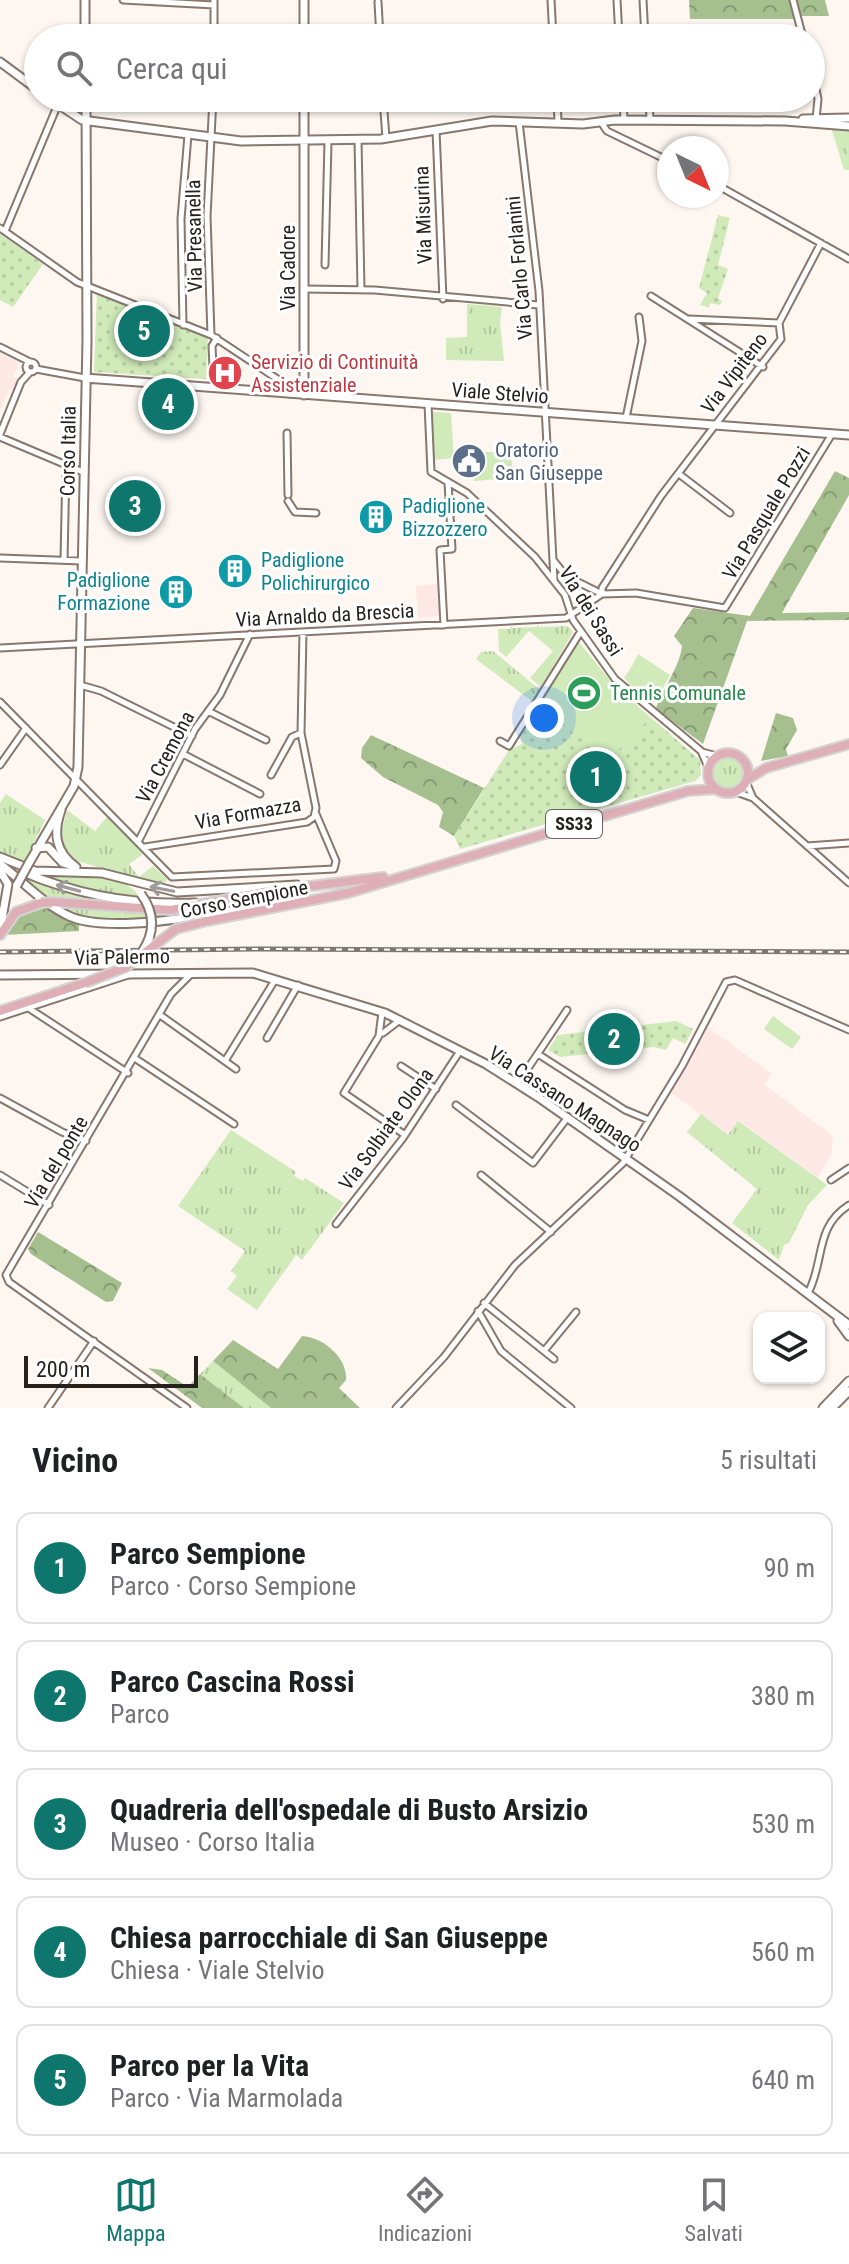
<!DOCTYPE html>
<html lang="it">
<head>
<meta charset="utf-8">
<style>
  body { margin:0; font-family:"Roboto Condensed",sans-serif; background:#f2f2f2; color:#202124 }
  .controls { position:absolute; right:24px; bottom:24px; display:grid; overflow:hidden; border-radius:16px; box-shadow:0 2px 6px #0004 }
  .controls button { width:72px; height:72px; display:grid; place-items:center; padding:0; border:0; border-bottom:2px solid #e0e0e0; background:#fff; color:#202124; font:40px sans-serif }
  .compass { position:absolute; left:657px; top:136px; width:72px; height:72px; border-radius:50%; background:#fff; box-shadow:0 2px 6px #0004; rotate:137deg }
  .scale { position:absolute; left:24px; bottom:20px; width:174px; box-sizing:border-box; padding-left:8px; border:4px solid #27211d; border-top:0; font-size:22px; line-height:28px; white-space:nowrap; color:#27211d; -webkit-text-stroke:6px #fff; paint-order:stroke }
  .you { position:absolute; left:544px; top:718px; width:28px; height:28px; margin:-20px; border:6px solid #fff; border-radius:50%; background:#1a73e8; box-shadow:0 0 0 12px #1a73e833 }
  .badge { display:grid; place-items:center; width:52px; height:52px; border-radius:50%; background:#0f766e; color:#fff; font-size:26px; font-weight:700 }
  .pin { position:absolute; translate:-50% -50%; border:4px solid #fff; box-shadow:0 2px 8px #0006 }
  .list { margin:0; padding:0; list-style:none }
  h2 { display:flex; justify-content:space-between; align-items:center; height:104px; margin:0; padding:0 32px; font-size:34px }
  h2 small { font-size:26px; font-weight:400; color:#757577 }
  .list li { display:grid; grid-template-columns:52px 1fr auto; gap:24px; align-items:center; box-sizing:border-box; height:112px; margin:0 16px 16px; padding:0 16px; border:2px solid #e0e0e0; border-radius:16px }
  .list b { display:block; font-size:30px; white-space:nowrap }
  .list p { margin:0; font-size:26px; white-space:nowrap; color:#757577 }
  .list em { font-size:26px; font-style:normal; color:#757577 }
  .icon { flex:none; width:44px; height:44px; fill:none; stroke:currentColor; stroke-width:2; stroke-linecap:round; stroke-linejoin:round }
  .map { position:relative; flex:none; width:849px; height:1408px; overflow:hidden }
  .search { position:absolute; background:#fff; box-shadow:0 2px 6px #0004; left:24px; right:24px; top:24px; height:88px; display:flex; align-items:center; gap:20px; box-sizing:border-box; padding:0 28px; border-radius:44px; color:#757577; font-size:30px }
  .sheet { height:744px; background:#fff }
  nav { display:flex; justify-content:space-around; align-items:center; box-sizing:border-box; height:112px; border-top:2px solid #e0e0e0; background:#fff; font-size:22px; color:#757577 }
  nav a { display:grid; justify-items:center; gap:4px }
  nav .on { color:#0f766e }
  .map>svg:first-child { display:block }
  .education { fill:#fee8e6 }
  .grass { fill:url(#grass-tufts) }
  .forest { fill:url(#forest-crowns) }
  .park { fill:url(#park-dots) }
  .garden { fill:#d0eab9 }
  .lines { fill:none; stroke-linecap:round; stroke-linejoin:round }
  .street-casing { stroke:#87776d; stroke-width:9 }
  .secondary-casing { stroke:#87776d; stroke-width:11 }
  .primary-casing { stroke:#d4d3d2; stroke-width:12 }
  .street { stroke:#fff; stroke-width:5 }
  .secondary { stroke:#fff; stroke-width:7 }
  .primary { stroke:#dfafb7; stroke-width:8 }
  .rail-casing { stroke:#7e7873; stroke-width:5 }
  .rail { stroke:#fff; stroke-width:2; stroke-dasharray:6; stroke-linecap:butt }
  .secondary-bridge-casing { stroke:#87776d; stroke-width:11; stroke-linecap:butt }
  .primary-bridge-casing { stroke:#d4d3d2; stroke-width:12; stroke-linecap:butt }
  .secondary-bridge { stroke:#fff; stroke-width:7 }
  .primary-bridge { stroke:#dfafb7; stroke-width:8 }
  .oneway { stroke:#9e9b99 }
  .labels { text-anchor:middle; stroke-width:6; stroke-linejoin:round; paint-order:stroke }
  .shield { fill:#fff; stroke:#686461; stroke-width:2 }
  .shield-label { font-size:18px; font-weight:bold; fill:#27211d }
  .street-label { font-size:20px; fill:#27211d; stroke:#fff }
  .health-label { font-size:20px; fill:#be3a42; stroke:#fff; text-anchor:start }
  .service-label { font-size:20px; fill:#4e5e75; stroke:#fff; text-anchor:start }
  .culture-label { font-size:20px; fill:#0d838f; stroke:#fff; text-anchor:start }
  .leisure-label { font-size:20px; fill:#27864d; stroke:#fff; text-anchor:start }
</style>
</head>
<body>
<div class="map">
<svg width="849" height="1408" viewBox="0 0 849 1408">
  <defs>
    <pattern id="grass-tufts" width="24" height="20" patternUnits="userSpaceOnUse" patternTransform="scale(2)"><rect width="24" height="20" fill="#d0eab9"/><path d="M3 7l-1-3M5 7V3M7 7l1-3M15 17l-1-3M17 17v-4M19 17l1-3" fill="none" stroke="#b3c89f"/></pattern>
    <pattern id="forest-crowns" width="20" height="18" patternUnits="userSpaceOnUse" patternTransform="scale(2)"><rect width="20" height="18" fill="#a6bf8f"/><path d="M2 6a3 3 0 1 1 6 0M12 15a3 3 0 1 1 6 0" fill="none" stroke="#879b74"/></pattern>
    <pattern id="park-dots" width="8" height="8" patternUnits="userSpaceOnUse" patternTransform="scale(2)"><rect width="8" height="8" fill="#d0eab9"/><path d="M2 2h.1M6 6h.1" fill="none" stroke="#b3c89f" stroke-width="1.8" stroke-linecap="round"/></pattern>
  </defs>
  <rect width="100%" height="100%" fill="#fdf6f1"/>
  <path class="education" d="M0,353L19,362L13,377L17,379L13,390L9,389L0,410Z
    M439,584L441,616L418,618L416,586Z
    M708,1027L772,1074L765,1085L833,1136L831,1154L818,1178L739,1121L729,1135L671,1093Z"/>
  <path class="grass" d="M832,130L849,131V170H844Z
    M467,304L502,307L500,322L504,361L446,360V338L467,337Z
    M537,623L539,627L568,626L573,632L541,687L530,678L553,651L529,631L506,657L499,651L498,629H510L511,625L512,628L537,627Z
    M493,651L540,690L533,702L476,659L481,652Z
    M632,666L664,686L658,704L644,692L640,695L624,678Z
    M711 773a17 17 0 1 1 34 0a17 17 0 1 1-34 0Z
    M6,794L45,820L23,865L0,855V803Z
    M67,810L95,831L107,817L143,854L129,864L139,877L153,866L167,879L164,886L70,859L60,839Z
    M37,874C71,877 118,866 142,899L70,886Z
    M26,877L56,888L113,902L47,897L25,880Z
    M59,903L171,913C143,922 82,927 59,903Z
    M701,1114L728,1135L738,1121L827,1185L808,1205L789,1243L784,1245L779,1260L732,1223L757,1189L687,1132Z
    M231,1130L296,1172L294,1176L303,1181L305,1178L344,1203L302,1260L296,1255L257,1310L227,1289L237,1276L231,1271L245,1251L178,1206Z
    M213,1361L271,1408H244L200,1374Z"/>
  <path class="forest" d="M689,0H791L797,19H690Z
    M796,0H825L829,16H801Z
    M835,471L849,478V495L782,613L849,612V620L747,621L703,744L656,709C661,691 680,667 682,646L674,636L693,608L750,616Z
    M776,713L793,718L797,730L786,749L788,756L761,761Z
    M371,735L484,788L454,836L439,827L443,812L438,805L383,777L361,758L362,748Z
    M44,906L79,924V931L4,935L20,914Z
    M38,1232L122,1283L113,1301L106,1302L31,1254L28,1249Z
    M302,1336C323,1337 348,1358 346,1380L339,1388L360,1408H271L213,1361L233,1340L278,1369Z
    M148,1368L162,1370L188,1387L200,1374L244,1408H202Z"/>
  <path class="park" d="M718,215L730,218L718,265L728,269L718,298L722,301L720,305L710,303L709,307L700,305L707,293L699,288Z
    M0,234L43,264L13,307L0,300Z
    M97,289L208,337L206,379L94,372Z
    M540,702L595,748L626,745L650,717L700,760L701,775L695,781L460,849L454,836L509,750L522,744L520,734Z
    M676,1021L693,1029L685,1044L673,1038L666,1050L654,1047L560,1057L548,1050L558,1035Z"/>
  <path class="garden" d="M432,412L451,413L454,458L434,460Z
    M473,452H511L513,478L474,481Z
    M577,640L614,685L650,717C642,726 634,739 624,746C596,765 560,719 540,702Z
    M638,654L670,675L664,686L632,666Z
    M773,1016L801,1037L792,1049L764,1029Z"/>
  <g class="lines">
    <g class="street-casing">
      <path id="street" d="M123,0L214,5
        M551,0L553,38
        M617,0L619,38
        M643,0L645,38
        M793,0L803,38
        M378,2L380,38
        M214,38V0
        M811,65L818,99L816,119
        M383,98L386,138
        M557,98L558,123
        M623,98L624,120
        M649,98L650,120
        M519,122L539,291L554,580
        M601,122L607,131L669,161
        M436,130L443,299
        M358,140L361,289
        M717,185L849,259
        M0,228L77,282L211,335L285,384L290,394
        M5,231L58,104
        M325,265L328,141
        M304,289L375,290L539,305
        M651,296L763,367
        M689,319L779,323
        M183,325L181,219L188,135
        M211,335L207,216L213,98
        M0,347L30,362
        M26 367a5 5 0 1 1 10 0a5 5 0 1 1-10 0Z
        M36,369L85,378
        M214,387L212,346L217,338
        M428,404L431,472L467,493L535,557L565,595L573,620L615,679L701,751L708,767
        M626,418L642,341L639,317
        M287,433L288,495
        M0,434L21,382L30,372
        M0,437L83,472
        M679,474L730,513
        M288,501L295,512L316,513
        M0,558L82,561
        M64,560L66,466
        M554,561L566,576L602,594
        M602,594V588L661,496L781,339L779,323L821,243
        M602,594L636,593L725,608L832,434
        M444,625L440,550L452,549L448,483
        M0,648L566,618L602,594
        M80,685L101,691L192,736
        M0,702L172,877L334,869L336,861L316,814
        M208,711L266,740
        M500,741L509,746L581,631
        M702,752L717,756
        M183,754L260,794
        M0,765L26,728
        M271,775L292,737L301,733
        M746,782L753,798L849,883
        M736,792L753,798
        M139,840L195,729L220,695L250,634
        M807,846L849,843
        M145,847L307,822L314,817L316,808L301,733L303,632
        M30,1009L128,1073
        M382,1012L379,1036L344,1093L405,1135
        M160,1015L236,1069
        M0,1017L128,975
        M383,1033L400,1020
        M267,1038L298,985
        M538,1054L625,1110L649,1120
        M136,1059L234,1124
        M225,1061L275,980
        M401,1066L436,1089
        M518,1083L567,1010
        M0,1098L62,1132L86,1141
        M456,1105L533,1163L568,1117
        M0,1175L49,1205
        M481,1175L551,1232
        M831,1180L849,1168
        M336,1224L403,1138L460,1051
        M808,1293C825,1262 814,1227 849,1205
        M484,1303L554,1359
        M478,1311L501,1351L571,1408
        M544,1351L576,1312
        M48,1408L94,1341
        M187,1408L9,1282L6,1275L171,994L190,975
        M396,1408L444,1357L515,1265L623,1163L682,1066L726,982L735,980L849,1030"/>
    </g>
    <g class="secondary-casing">
      <path id="secondary" d="M85,0V38
        M304,38V0
        M0,62L38,90
        M49,98L82,120L241,141L381,139L492,121L583,124L615,120L785,121L849,126
        M803,119L849,118
        M85,378L849,435
        M304,395V98
        M61,810C53,833 55,852 76,867
        M36,848L48,847L63,863L73,866
        M0,857L35,871L102,873L177,892L297,885
        M29,863L74,786L78,767L87,341L86,98
        M0,864C23,881 43,904 69,916C114,937 242,908 294,900
        M0,871L8,884L0,930
        M23,872C77,895 136,905 195,903
        M0,975L253,973L385,1013L486,1064L538,1097L679,1196L849,1325
        M838,1321L849,1336
        M823,1408L849,1381
        M832,1408L849,1391"/>
    </g>
    <g class="primary-casing">
      <path id="primary" d="M708 773a20 20 0 1 1 40 0a20 20 0 1 1-40 0Z
        M748,779L766,768L849,744
        M52,902L171,910L264,892L383,877
        M207,921L348,893L688,791L715,789
        M0,935L16,912L41,903
        M0,1011L85,983"/>
    </g>
    <use href="#street" class="street"/>
    <use href="#secondary" class="secondary"/>
    <use href="#primary" class="primary"/>
    <g class="rail-casing">
      <path id="rail" d="M0,952L262,949L849,952"/>
    </g>
    <use href="#rail" class="rail"/>
    <g class="secondary-bridge-casing">
      <path id="secondary-bridge" d="M17,885L29,863
        M141,894C155,913 155,933 142,952"/>
    </g>
    <g class="primary-bridge-casing">
      <path id="primary-bridge" d="M41,903L52,902
        M85,983L126,967L176,929L207,921"/>
    </g>
    <use href="#secondary-bridge" class="secondary-bridge"/>
    <use href="#primary-bridge" class="primary-bridge"/>
  </g>
  <defs><path id="oneway-shaft" d="M-6 0H5M1.5-3L5.5 0L1.5 3" fill="none" stroke-width="1.6" stroke-linecap="round" stroke-linejoin="round" transform="scale(2)"/></defs>
  <g class="oneway">
    <use href="#oneway-shaft" transform="translate(68 888) rotate(-165)"/>
    <use href="#oneway-shaft" transform="translate(162 889) rotate(-169)"/>
  </g>
  <defs>
    <g id="hospital-disc" transform="scale(1.8)"><circle r="9.5" fill="#e0444e" stroke="#fff"/><path d="M-5-5h3v3.5h4V-5h3V5h-3V1.5h-4V5h-3Z" fill="#fff"/></g>
    <g id="civic-disc" transform="scale(1.8)"><circle r="9.5" fill="#5c6f8a" stroke="#fff"/><path d="M-.6-6.5H3V-4.5H.6V-3L4-1V1h2V6H-6V1h2V-1L-.6-3ZM-1.2 2.5V6h2.4V2.5Z" fill="#fff"/></g>
    <g id="building-disc" transform="scale(1.8)"><circle r="9.5" fill="#0f9aa8" stroke="#fff"/><path d="M-4-6H4V6H1V3H-1V6H-4ZM-2.5-4.3h1.7v1.8h-1.7ZM.8-4.3h1.7v1.8H.8ZM-2.5-1h1.7V.8h-1.7ZM.8-1h1.7V.8H.8Z" fill="#fff"/></g>
    <g id="stadium-disc" transform="scale(1.8)"><circle r="9.5" fill="#2e9e5b" stroke="#fff"/><path d="M0-5a6.5 5 0 1 0 0 10a6.5 5 0 1 0 0-10ZM-3.5-1.8h7v3.6h-7Z" fill="#fff"/></g>
  </defs>
  <g fill-rule="evenodd">
    <use href="#hospital-disc" x="225" y="373"/>
    <use href="#civic-disc" x="469" y="461"/>
    <use href="#building-disc" x="376" y="517"/>
    <use href="#building-disc" x="235" y="571"/>
    <use href="#building-disc" x="176" y="592"/>
    <use href="#stadium-disc" x="584" y="693"/>
  </g>
  <g class="labels">
    <rect class="shield" x="546" y="810" width="56" height="28" rx="6"/>
    <g class="shield-label">
      <text x="574" y="830">SS33</text>
    </g>
    <g class="street-label">
      <text transform="translate(423 215) rotate(-92)" y="7">Via Misurina</text>
      <text transform="translate(194 236) rotate(-91)" y="7">Via Presanella</text>
      <text transform="translate(288 268) rotate(-90)" y="7">Via Cadore</text>
      <text transform="translate(519 268) rotate(-95)" y="7">Via Carlo Forlanini</text>
      <text transform="translate(734 373) rotate(-53)" y="7">Via Vipiteno</text>
      <text transform="translate(500 393) rotate(4)" y="7">Viale Stelvio</text>
      <text transform="translate(68 451) rotate(-89)" y="7">Corso Italia</text>
      <text transform="translate(766 513) rotate(-59)" y="7">Via Pasquale Pozzi</text>
      <text transform="translate(591 611) rotate(58)" y="7">Via dei Sassi</text>
      <text transform="translate(325 615) rotate(-3)" y="7">Via Arnaldo da Brescia</text>
      <text transform="translate(165 757) rotate(-62)" y="7">Via Cremona</text>
      <text transform="translate(248 813) rotate(-10)" y="7">Via Formazza</text>
      <text transform="translate(244 899) rotate(-11)" y="7">Corso Sempione</text>
      <text transform="translate(122 957) rotate(-1)" y="7">Via Palermo</text>
      <text transform="translate(565 1099) rotate(33)" y="7">Via Cassano Magnago</text>
      <text transform="translate(386 1129) rotate(-54)" y="7">Via Solbiate Olona</text>
      <text transform="translate(56 1162) rotate(-59)" y="7">Via del ponte</text>
    </g>
    <g class="health-label">
      <text x="251" y="369">Servizio di Continuità<tspan x="251" dy="23">Assistenziale</tspan></text>
    </g>
    <g class="service-label">
      <text x="495" y="457">Oratorio<tspan x="495" dy="23">San Giuseppe</tspan></text>
    </g>
    <g class="culture-label">
      <text x="402" y="513">Padiglione<tspan x="402" dy="23">Bizzozzero</tspan></text>
      <text x="261" y="567">Padiglione<tspan x="261" dy="23">Polichirurgico</tspan></text>
      <text x="150" y="587" text-anchor="end">Padiglione<tspan x="150" dy="23">Formazione</tspan></text>
    </g>
    <g class="leisure-label">
      <text x="610" y="700">Tennis Comunale</text>
    </g>
  </g>
</svg>
<div class="controls">
<button><svg class="icon" aria-label="layers" viewBox="0 0 24 24"><path d="M12 4l9 5-9 5-9-5zM3 14l9 5 9-5"/></svg></button>
</div>
<svg class="compass" viewBox="-18 -18 36 36"><path d="M0-13l5 13h-10z" fill="#e53935"/><path d="M0 13l5-13h-10z" fill="#757577"/></svg>
<div class="scale">200 m</div>
<div class="you"></div>
<div class="pin badge" style="left:596px;top:777px">1</div>
<div class="pin badge" style="left:614px;top:1039px">2</div>
<div class="pin badge" style="left:135px;top:506px">3</div>
<div class="pin badge" style="left:168px;top:404px">4</div>
<div class="pin badge" style="left:144px;top:331px">5</div>
<div class="search"><svg class="icon" aria-label="search" viewBox="0 0 24 24"><circle cx="10" cy="10" r="6"/><path d="M15 15l6 6"/></svg>Cerca qui</div>
</div>
<section class="sheet">
<h2>Vicino<small>5 risultati</small></h2>
<ul class="list">
<li><span class="badge">1</span><div><b>Parco Sempione</b><p>Parco · Corso Sempione</p></div><em>90 m</em></li>
<li><span class="badge">2</span><div><b>Parco Cascina Rossi</b><p>Parco</p></div><em>380 m</em></li>
<li><span class="badge">3</span><div><b>Quadreria dell'ospedale di Busto Arsizio</b><p>Museo · Corso Italia</p></div><em>530 m</em></li>
<li><span class="badge">4</span><div><b>Chiesa parrocchiale di San Giuseppe</b><p>Chiesa · Viale Stelvio</p></div><em>560 m</em></li>
<li><span class="badge">5</span><div><b>Parco per la Vita</b><p>Parco · Via Marmolada</p></div><em>640 m</em></li>
</ul>
</section>
<nav>
<a class="on"><svg class="icon" aria-label="map" viewBox="0 0 24 24"><path d="M3 6l6-2 6 2 6-2v14l-6 2-6-2-6 2zM9 4v14M15 6v14"/></svg>Mappa</a>
<a><svg class="icon" aria-label="directions" viewBox="0 0 24 24"><path d="M12 3l9 9-9 9-9-9zM9 14v-3h6M13 9l2 2-2 2"/></svg>Indicazioni</a>
<a><svg class="icon" aria-label="saved" viewBox="0 0 24 24"><path d="M7 4h10v16l-5-4-5 4z"/></svg>Salvati</a>
</nav>
</body>
</html>
